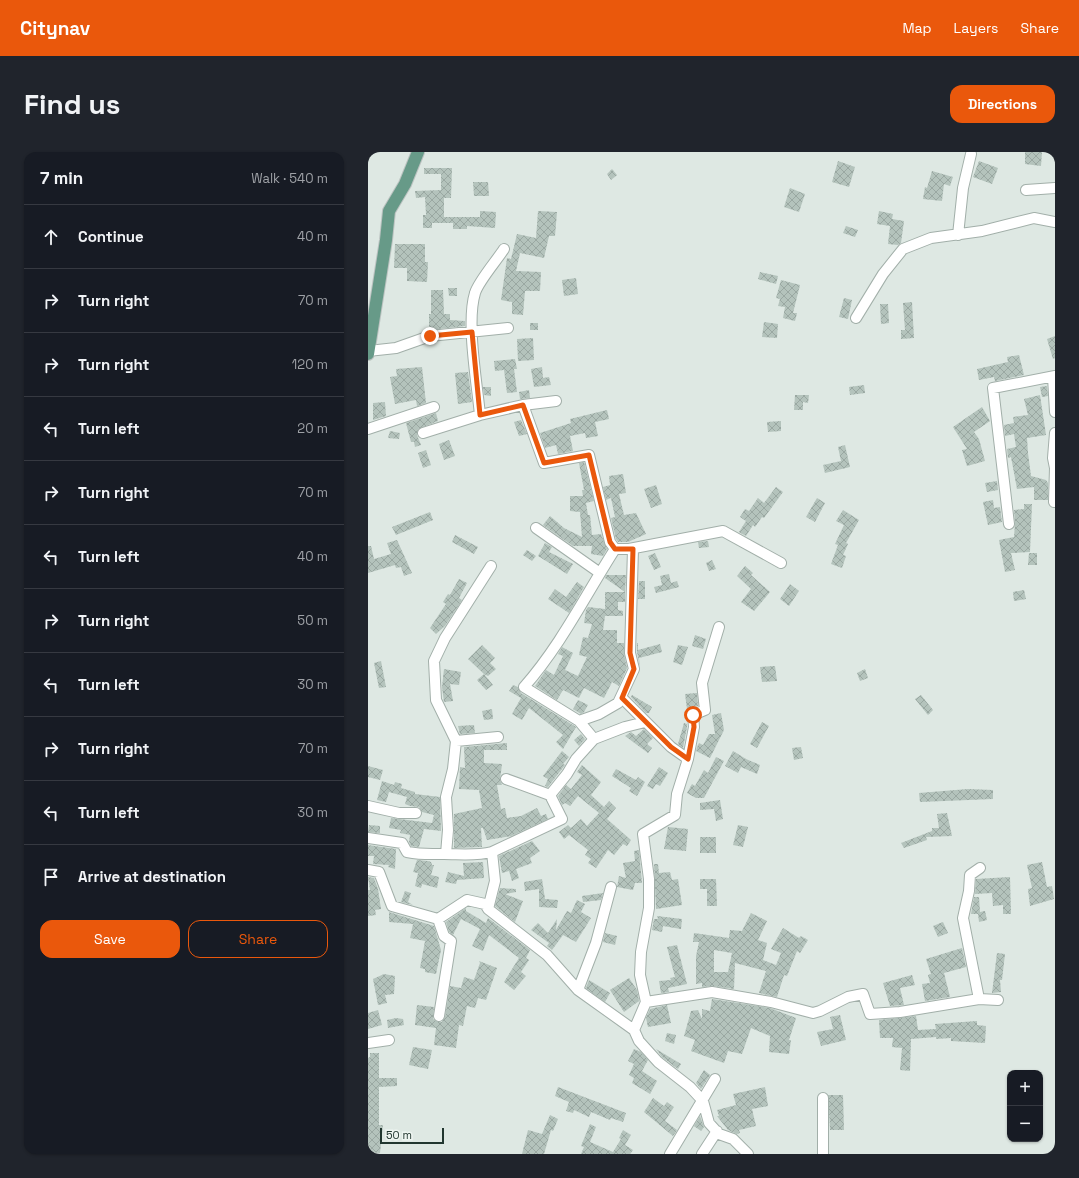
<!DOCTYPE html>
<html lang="en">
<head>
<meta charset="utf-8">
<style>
  body { margin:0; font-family:"Space Grotesk",sans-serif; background:#20242c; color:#f1f3f6 }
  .controls { position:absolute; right:12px; bottom:12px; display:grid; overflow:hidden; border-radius:8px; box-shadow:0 1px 3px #0004 }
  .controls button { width:36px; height:36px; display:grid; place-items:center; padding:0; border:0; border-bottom:1px solid #363941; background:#171b24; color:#f1f3f6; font:20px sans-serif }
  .scale { position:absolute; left:12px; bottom:10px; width:64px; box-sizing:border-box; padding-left:4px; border:2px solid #21362f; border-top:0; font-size:11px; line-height:14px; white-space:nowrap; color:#21362f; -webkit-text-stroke:3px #eef5f1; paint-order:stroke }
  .stop { position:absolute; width:12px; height:12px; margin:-9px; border:3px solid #ea580c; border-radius:50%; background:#fff }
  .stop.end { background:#ea580c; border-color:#fff; box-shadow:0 1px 4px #0008 }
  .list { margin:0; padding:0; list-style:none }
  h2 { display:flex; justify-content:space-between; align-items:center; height:52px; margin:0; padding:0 16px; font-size:17px }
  h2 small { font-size:13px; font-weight:400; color:#9ea1a6 }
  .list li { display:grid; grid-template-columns:26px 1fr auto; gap:12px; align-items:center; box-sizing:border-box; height:64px; padding:0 16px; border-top:1px solid #363941 }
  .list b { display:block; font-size:15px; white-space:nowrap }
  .list em { font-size:13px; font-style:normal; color:#9ea1a6 }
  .actions { display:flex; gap:8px; padding:12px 16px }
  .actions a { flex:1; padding:9px 0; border:1px solid #ea580c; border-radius:12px; text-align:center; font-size:14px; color:#ea580c }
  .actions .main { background:#ea580c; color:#fff }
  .icon { flex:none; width:22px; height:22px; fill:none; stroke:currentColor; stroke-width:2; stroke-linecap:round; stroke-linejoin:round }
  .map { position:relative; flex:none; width:687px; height:1002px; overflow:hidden; border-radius:12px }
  header { display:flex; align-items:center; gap:24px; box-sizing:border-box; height:56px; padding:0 20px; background:#ea580c; color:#fff }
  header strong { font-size:19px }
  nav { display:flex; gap:22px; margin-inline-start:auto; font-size:14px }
  .intro { display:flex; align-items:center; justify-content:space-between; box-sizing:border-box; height:96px; padding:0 24px }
  h1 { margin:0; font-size:28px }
  .button { padding:10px 18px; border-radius:12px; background:#ea580c; color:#fff; font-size:14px; font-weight:700 }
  main { display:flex; gap:24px; padding:0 24px }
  aside { flex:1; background:#171b24; border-radius:12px; box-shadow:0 1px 3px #0004 }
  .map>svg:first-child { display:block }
  .building { fill:url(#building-cross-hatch); fill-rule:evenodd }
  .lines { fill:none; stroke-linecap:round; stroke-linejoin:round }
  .minor-casing { stroke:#a2afa9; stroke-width:12 }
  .major-casing { stroke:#bcc3c1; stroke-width:14 }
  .minor { stroke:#fff; stroke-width:10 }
  .major { stroke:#679a88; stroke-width:12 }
  .route { stroke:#ea580c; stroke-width:5 }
</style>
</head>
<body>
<header>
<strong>Citynav</strong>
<nav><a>Map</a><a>Layers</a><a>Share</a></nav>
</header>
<div class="intro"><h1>Find us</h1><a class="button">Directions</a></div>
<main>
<aside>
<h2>7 min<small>Walk · 540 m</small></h2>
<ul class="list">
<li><svg class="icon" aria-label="ahead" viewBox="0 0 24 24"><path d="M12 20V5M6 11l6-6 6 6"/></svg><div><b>Continue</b></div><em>40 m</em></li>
<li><svg class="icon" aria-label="right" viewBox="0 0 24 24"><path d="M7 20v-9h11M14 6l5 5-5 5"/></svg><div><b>Turn right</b></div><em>70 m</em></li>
<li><svg class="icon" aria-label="right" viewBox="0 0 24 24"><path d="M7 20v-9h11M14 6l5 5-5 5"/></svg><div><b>Turn right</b></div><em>120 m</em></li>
<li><svg class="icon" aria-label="left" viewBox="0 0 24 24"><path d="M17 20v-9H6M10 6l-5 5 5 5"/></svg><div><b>Turn left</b></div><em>20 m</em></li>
<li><svg class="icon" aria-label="right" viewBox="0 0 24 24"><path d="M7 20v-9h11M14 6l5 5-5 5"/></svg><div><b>Turn right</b></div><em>70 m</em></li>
<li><svg class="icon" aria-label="left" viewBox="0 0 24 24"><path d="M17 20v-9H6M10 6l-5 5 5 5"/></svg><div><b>Turn left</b></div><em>40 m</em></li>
<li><svg class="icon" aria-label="right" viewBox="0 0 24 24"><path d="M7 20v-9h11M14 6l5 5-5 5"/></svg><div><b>Turn right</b></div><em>50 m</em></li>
<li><svg class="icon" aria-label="left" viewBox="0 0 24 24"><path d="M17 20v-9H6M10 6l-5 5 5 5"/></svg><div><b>Turn left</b></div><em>30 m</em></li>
<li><svg class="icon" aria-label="right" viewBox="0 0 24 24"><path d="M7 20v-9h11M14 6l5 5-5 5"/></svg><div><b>Turn right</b></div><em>70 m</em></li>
<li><svg class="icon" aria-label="left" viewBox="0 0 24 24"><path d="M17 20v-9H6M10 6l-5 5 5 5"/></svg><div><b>Turn left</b></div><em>30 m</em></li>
<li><svg class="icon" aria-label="arrive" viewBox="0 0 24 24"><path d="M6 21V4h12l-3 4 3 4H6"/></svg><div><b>Arrive at destination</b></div></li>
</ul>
<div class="actions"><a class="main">Save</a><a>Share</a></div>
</aside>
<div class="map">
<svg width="687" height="1002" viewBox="0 0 687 1002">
  <defs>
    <pattern id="building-cross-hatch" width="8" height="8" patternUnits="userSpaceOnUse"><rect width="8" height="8" fill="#b4c3bc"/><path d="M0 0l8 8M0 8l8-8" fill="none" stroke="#9aa8a2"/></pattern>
  </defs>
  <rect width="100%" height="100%" fill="#dee8e3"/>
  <path class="building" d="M657,0H674L673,14L657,12Z
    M470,9L487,15L481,35L464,30Z
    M611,9L630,16L624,32L605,25Z
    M56,16H84L83,46H76V65H112V59L128,60L127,76L99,74V77H85V71H64V76H55V63H58L57,45L48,46L47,39L73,38V22H56Z
    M244,17L249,23L243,28L239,22Z
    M564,19L585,25L582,34L576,32L574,49L555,47L557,35L559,36Z
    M105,30H120L121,44H106Z
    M422,36L437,42L431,60L416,55Z
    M170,59L189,60L187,84H181L176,106L152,101L148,119L173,120L172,139H157L155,163L144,162V150L133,148L139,106L143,107L149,82L168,86Z
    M511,59L525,62L524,67L536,69L533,91L530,93L520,92L522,74L509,72Z
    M478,74L490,78L487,85L475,81Z
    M27,92H57V110H60L59,130L39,129V116H26Z
    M392,120L410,124L408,132L390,127Z
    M208,126L210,142L196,144L194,128Z
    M413,128L432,133L425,161H429L427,169L415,166L417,155L410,154L412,147L408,146Z
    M80,136H89V144H81Z
    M63,138H75L76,162H82V168L97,169V174L61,178V162H63Z
    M476,146L484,148L480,167L471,165Z
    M544,150L546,186L533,187V178H537L535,151Z
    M512,152H520L521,171L513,172Z
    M396,170L410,172L409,186L394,185Z
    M162,171H170V178H162Z
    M687,184V206L685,207L679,187Z
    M165,186L166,208L150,209L149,187Z
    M651,203L656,223L627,229L626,225L611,228L609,217L640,210L639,205Z
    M147,207L149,217H146L149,240L139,241L136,218L127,219L126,209Z
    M54,215L58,251L49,254L48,248L27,252L22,225L29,224L28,217Z
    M174,215L175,226L181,225L183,233L166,235L163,217Z
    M100,220L104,250L90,252L87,221Z
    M496,233L497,241L482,243L481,235Z
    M679,234L680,244L674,245L672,235Z
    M115,235H123V244L116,243Z
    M161,238L162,246L152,247L151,240Z
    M427,243H441L440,251L435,250V258H426Z
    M672,243L678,283L659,286L660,301L663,324L678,328L680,331V348H666V335L649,337L643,305L640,306L639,297L648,295L646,282L637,284L636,273L646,271L645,265L660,263L656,247Z
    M17,250L18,264L5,268V251Z
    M614,255L622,269L606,280L611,287L617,309L599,314L594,298L599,297L585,275Z
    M239,258L241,267L227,270L230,284L218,286L217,281L202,284L205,299L190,302L188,293L177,296L172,281L203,271L202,267Z
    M68,261L70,269L50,277L49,283L53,293L47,295L46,290H43L38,271Z
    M153,268L159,282L151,284L146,270Z
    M413,269V279L400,280L399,270Z
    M22,279L32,281L31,287L20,286Z
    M81,288L87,304L76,308L71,292Z
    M477,293L482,315L457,321L455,313L473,309L470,295Z
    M58,298L63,313L55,316L50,301Z
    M216,310L226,349L218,351L220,363H222L224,383L233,382L239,397L235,404L223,402L224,394H205L175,373L182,364L196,376L214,385L212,360L202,359V344H215L214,338H216L211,311Z
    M255,322L258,341L251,342L256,363L268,361L278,382L260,390H250L248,387L243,366L247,365L243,346L238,348L235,335L242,333L241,324Z
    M629,329L630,338L619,340L617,331Z
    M288,333L294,352L283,356L276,337Z
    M408,335L415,340L396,366L394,365L387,375L385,373L378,384L371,380L378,369L372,365L377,357L381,359L390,346L396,351Z
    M449,346L457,351L447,370L438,365Z
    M625,348L626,356L632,355L634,370L620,373L615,350Z
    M656,352H664L662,400L643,401L647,418L637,420L631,388L646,385L647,371L646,358L656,357Z
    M475,358L491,368L478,391L480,392L475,403L478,404L474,416L463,412L470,393L467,392L476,373L468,369Z
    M62,360L65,368L28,383L24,375Z
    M87,383L110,395L106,402L84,390Z
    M29,388L44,421L36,424L33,415L28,416L27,413L0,421V394H3L6,407L23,402L19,391Z
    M340,389L341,395L331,396L330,390Z
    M177,391L184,395L181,400L205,412L199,422L170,404Z
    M159,398L168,404L164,409L155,403Z
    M287,401L293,415L286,418L280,404Z
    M661,401H669V413H660Z
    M344,408L348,417L341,419L338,411Z
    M377,414L385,421L383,423L402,440L386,459L373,450L383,437L369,424Z
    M301,422L303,431L309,429L311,435L288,441L286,435L294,433L292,424Z
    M238,423H258L257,440L237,426Z
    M91,427L99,431L91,446L94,448L77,474L68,482L62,476L78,452L75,450L80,442L82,443Z
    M271,429H277V447H270Z
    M209,430L216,435L201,461L180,447L187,437L198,445Z
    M422,432L431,439L421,454L412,447Z
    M656,438L658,447L646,449L645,440Z
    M237,440H257V450H250V458L255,459V464H237L235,478H249V491H256V502L259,516L251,534L244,530L236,546L216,536L211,546L195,538L189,548L167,534L178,518L186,523L195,504L190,502L194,495L205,501L197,518L210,524L219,505L211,503L215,485L220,486L224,472L216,471L218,458L220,455L237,457Z
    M327,483L338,487L335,497L324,494Z
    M269,491H270V498L292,492L294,500L271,506L272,515L269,500Z
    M114,493L127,506L122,511L128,517L120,524L116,522L125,533L118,538L109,528L116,522L100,507Z
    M310,493L320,495L314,513L305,510Z
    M13,509L18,535L11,536L6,511Z
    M407,514L409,529L394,530L392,515Z
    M76,517L93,520L91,533L82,532L85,549L76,550L74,535Z
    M497,517L500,526L492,529L489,521Z
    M145,533L150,535L153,541L208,575L195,597L188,590L195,583L161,556L154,568L144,562L153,546L141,539Z
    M329,541L330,554L319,557L317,542Z
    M264,543L284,555L281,561H278L263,545Z
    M553,543L565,558L560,563L547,547Z
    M210,548L220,553L216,560L213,562L205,557Z
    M124,557L125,567L116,568L114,559Z
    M353,561L356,578L342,606L328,599L329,595L331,591L335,593L341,582H347L344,563Z
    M394,570L401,574L389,596L382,592Z
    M316,571L319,572V575L315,596L310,592Z
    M106,573L107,581L92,582L90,574Z
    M276,577L285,586L279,592L284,596L280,601L257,584L263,580L268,584Z
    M213,582L217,587L211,594L206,588Z
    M139,591V598H116V611L134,612L132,628L134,633H129L133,657L137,656L139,666L153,664L169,656L173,664L178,662L180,667L143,684L119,688L115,676H113L114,695L86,696V662L114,656L111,638L91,637L92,615L97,616L96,595Z
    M433,595L435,606L426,608L424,596Z
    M194,599L201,605L195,612L197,613L180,635L177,634L180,627L175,624Z
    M365,599L378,607L392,613L389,622L373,615L370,621L357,614Z
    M348,605L356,609L336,646H328L319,641L324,632L327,634L336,618L340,621Z
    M214,613L233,630L223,643L236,655L241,649L248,656L239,667L263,688L259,694L255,692L246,703L240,698L228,716L220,711L223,707L217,703L220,698L201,683L196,687L191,680L200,673L203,676L213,667L219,674L231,661L210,644L202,654L197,651L194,653L190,644L198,633L203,637L214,623L209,620Z
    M0,614L15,618L12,628L0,625Z
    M291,615L300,621L292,634L288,632L285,637L279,634Z
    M248,617L268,628L270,625L277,630L269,644L261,639L263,636L244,624Z
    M14,629L26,633L27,630L34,632L33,636L47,640V642L72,645L73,679L56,677L51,695L43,694L41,690L42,683L32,681L33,678L21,676L23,666L64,671L66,663L54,660L51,655L42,654L37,652L39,645L21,640L18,650L9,648Z
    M600,637L625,638V647L552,650L551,641Z
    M352,648L355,667L348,669L346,657L332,658V651Z
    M579,661L584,684L558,685L559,688L536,696L533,691L564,679V676H571L569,662Z
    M1,673L12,674V681L0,680Z
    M370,673L380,675L375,695L365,693Z
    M300,675L320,677L318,699L296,697Z
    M332,685H348V701H332Z
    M164,689L172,699L162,706L164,711L148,717L151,726L144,729L141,719L134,721L131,704Z
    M0,693L28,697L27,717L20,715L21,713L5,712L6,704H0Z
    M271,698L274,731H267L265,738L249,735L251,724L258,726L255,711L267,709L266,699Z
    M49,708L60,709L63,710L64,713H66L63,723L71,725L69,736L54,732L53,736L47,734L50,721L45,720Z
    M115,710L116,726L89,728L88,732L77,730L80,720L96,724L95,711Z
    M674,710L679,735L684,734L686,747L662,754L660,737L664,736L659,713Z
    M286,712H290L291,721L302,720L304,728L310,727L314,753L288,757Z
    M0,725L6,726L10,737L13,757L7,758L8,763L0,764V738H2Z
    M642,725L643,762H635V753L625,754L624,741L607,742L608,727Z
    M174,727L177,747L190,748L189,756L171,755V737L157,739L156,730Z
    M332,727H348L349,754H339V737H332Z
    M132,736L148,737V740L137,742L155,749L147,770L127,754Z
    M37,739L43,741L40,750L45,753L33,750Z
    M235,741L233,748L215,750L214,744Z
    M606,745H611L612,760L617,759L619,768L611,770L610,762H603Z
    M209,748L217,752L213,760L223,766L208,790L195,783L184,798L179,794L181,791L163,778L170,771L180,781L189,767L188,778L199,759L203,761Z
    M98,756V759L118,771L120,766L162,798L158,806L161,808L153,820L158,824L146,838L136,830L151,806L121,783L115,799L104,794L112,777L93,767L85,783L81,780L78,770Z
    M21,760L66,774L73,798L68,822L57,820V817L52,816L57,789L42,786L45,772L21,770Z
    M383,761L399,769L390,788L399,791L395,808L408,813L413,801L403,797L415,776L431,786L433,784L440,788L432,801L429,799L419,824L416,823L409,845L391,841L398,819L367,811L366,837L345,834L334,835V831L328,832V804L331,790H325L326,781L361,786L362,778L374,779ZM346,798L364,801L360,820H346Z
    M289,764L314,767L313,777L295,774L294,780L284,778L286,767H290Z
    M575,770L580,781L570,785L565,774Z
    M237,781L249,784L247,793L235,790Z
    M309,793L319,832L300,836L301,840L293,841L291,829L303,828L302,826L307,825L299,795Z
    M594,796L598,815L576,821L582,845L557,849L554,832L562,831L560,823L563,822L558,807Z
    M629,801L637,802L634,828H632L633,840L624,841Z
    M111,809L129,816L118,848L110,846L107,856L99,854L95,874L91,873L88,896L66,893L68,876L47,873L49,853L66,855L65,867L70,870H74L77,865L82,834L93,836L96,825L106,828L112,811Z
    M16,822L27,824L26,842L17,843L19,851L10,853L5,827Z
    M544,823L547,833L532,836L536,853L522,854L515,831Z
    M261,826L269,838L271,849L256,860L242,838Z
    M221,828L242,841L237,850L218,836Z
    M344,847L402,856L428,866L421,888H423L421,902L401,900L402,884L383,876L374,902L360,899L356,911L323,899L327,888L316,884L323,859L330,858L334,867V857L342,859Z
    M299,853L303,871L280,875L278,866L282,857Z
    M10,858L14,873L0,877V861Z
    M472,863L478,888L453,894L449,880L465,877L462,865Z
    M548,864L550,878L568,877L567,872L609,869V873L618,874L617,891L583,889V886L568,887V885L543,887L542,919L532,918L534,896L524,895L525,886H512L511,868Z
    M28,866L35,867L36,873L20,876L19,868Z
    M299,881L308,883L306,892L297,889Z
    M45,895L64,898L60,917L41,913Z
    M266,897L273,900L280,908L274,919L289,929L282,942L264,931L266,926L261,923L266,912L260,909Z
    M288,897L313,912L310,917L294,905Z
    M2,901H11V926H29V934L11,935V973H15L12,1001L0,1000V906L2,905Z
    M336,918L342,923L333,937L328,931Z
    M190,935L258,961L255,970L243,966L242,968L223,960L221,965L206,958L205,961L198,959L201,950L187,944Z
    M397,935L400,954L384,957L388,974L371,978L372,981L369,982L360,978L349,964H351L349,958L368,953L365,942Z
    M460,943H475L476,978H462Z
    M285,946L296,954L299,950L306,955L297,969L309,978L305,984L276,960Z
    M182,963L190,967L185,979L183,978L176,1002H154L160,978L174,982Z
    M332,964L336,975L333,979L326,974Z
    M222,972L228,975L222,990L245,1000L253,987L251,986L255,978L263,983L257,993L265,998L262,1002H213L216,995L213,994Z"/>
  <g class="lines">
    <g class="minor-casing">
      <path id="minor" d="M658,38L687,36
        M590,83L595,36L603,2
        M136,97C129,108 110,130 107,141C98,170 109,231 112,263L155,253L188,249
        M488,166L515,122L535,97L563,86L614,79L666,66L687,70
        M0,199L28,196L62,184L140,176
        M685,225L687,260
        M155,253L176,311L221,303L242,390L247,397H261L355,379L413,411
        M0,277L66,255
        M55,281L112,263
        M686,350L687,316L685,306L687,281
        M641,372L625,236L687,224
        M168,376L232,421
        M254,546L303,595L320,607L309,642L307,663L275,682L281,727V756L273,800L272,823L278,850L266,878
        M211,569L231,562L250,551L266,517L262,501L265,397H261
        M226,587L257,575L277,570
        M88,589L130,585
        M320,607L326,575L325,563L337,558L334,531L351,475
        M138,627L182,643
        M0,654L31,661H48
        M0,686L34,691L39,700C55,703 61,702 76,702C92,702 108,704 124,700L194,667L182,643L199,622L208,607L226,587L211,569L156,535C193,493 217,444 247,397
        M78,702L80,678L78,645L85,617L88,589L68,548L66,509L77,486L123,414
        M0,718L11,720L24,754L70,767L99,748L117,752L120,757L179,803L210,838L266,878L271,889L290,910L322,935L335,949L341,971L351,982L365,987L380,1002
        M120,757L127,729L124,700
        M70,767L76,784L83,789L71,864
        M210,838L228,791L243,735
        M611,847L595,766L601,739L602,723L612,716
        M278,850L344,840L403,850L445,861L452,859L480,845L495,842L502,862L532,860L611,847L630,848
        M0,891L21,888
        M455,946V1002
        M302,1002L347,927
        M334,1002L349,979"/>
    </g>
    <g class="major-casing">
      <path id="major" d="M0,202L18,88L21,59L37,32L50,0"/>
    </g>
    <use href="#minor" class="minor"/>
    <use href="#major" class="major"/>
  </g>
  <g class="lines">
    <path class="route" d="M62,184L104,180L112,263L155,253L176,311L221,303L242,390L247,397H265L262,501L266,517L254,546L303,595L320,607L326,575L325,563"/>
  </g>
</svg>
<div class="controls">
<button>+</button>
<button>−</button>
</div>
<div class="scale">50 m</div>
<div class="stop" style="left:325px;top:563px"></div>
<div class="stop end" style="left:62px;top:184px"></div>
</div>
</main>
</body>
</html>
